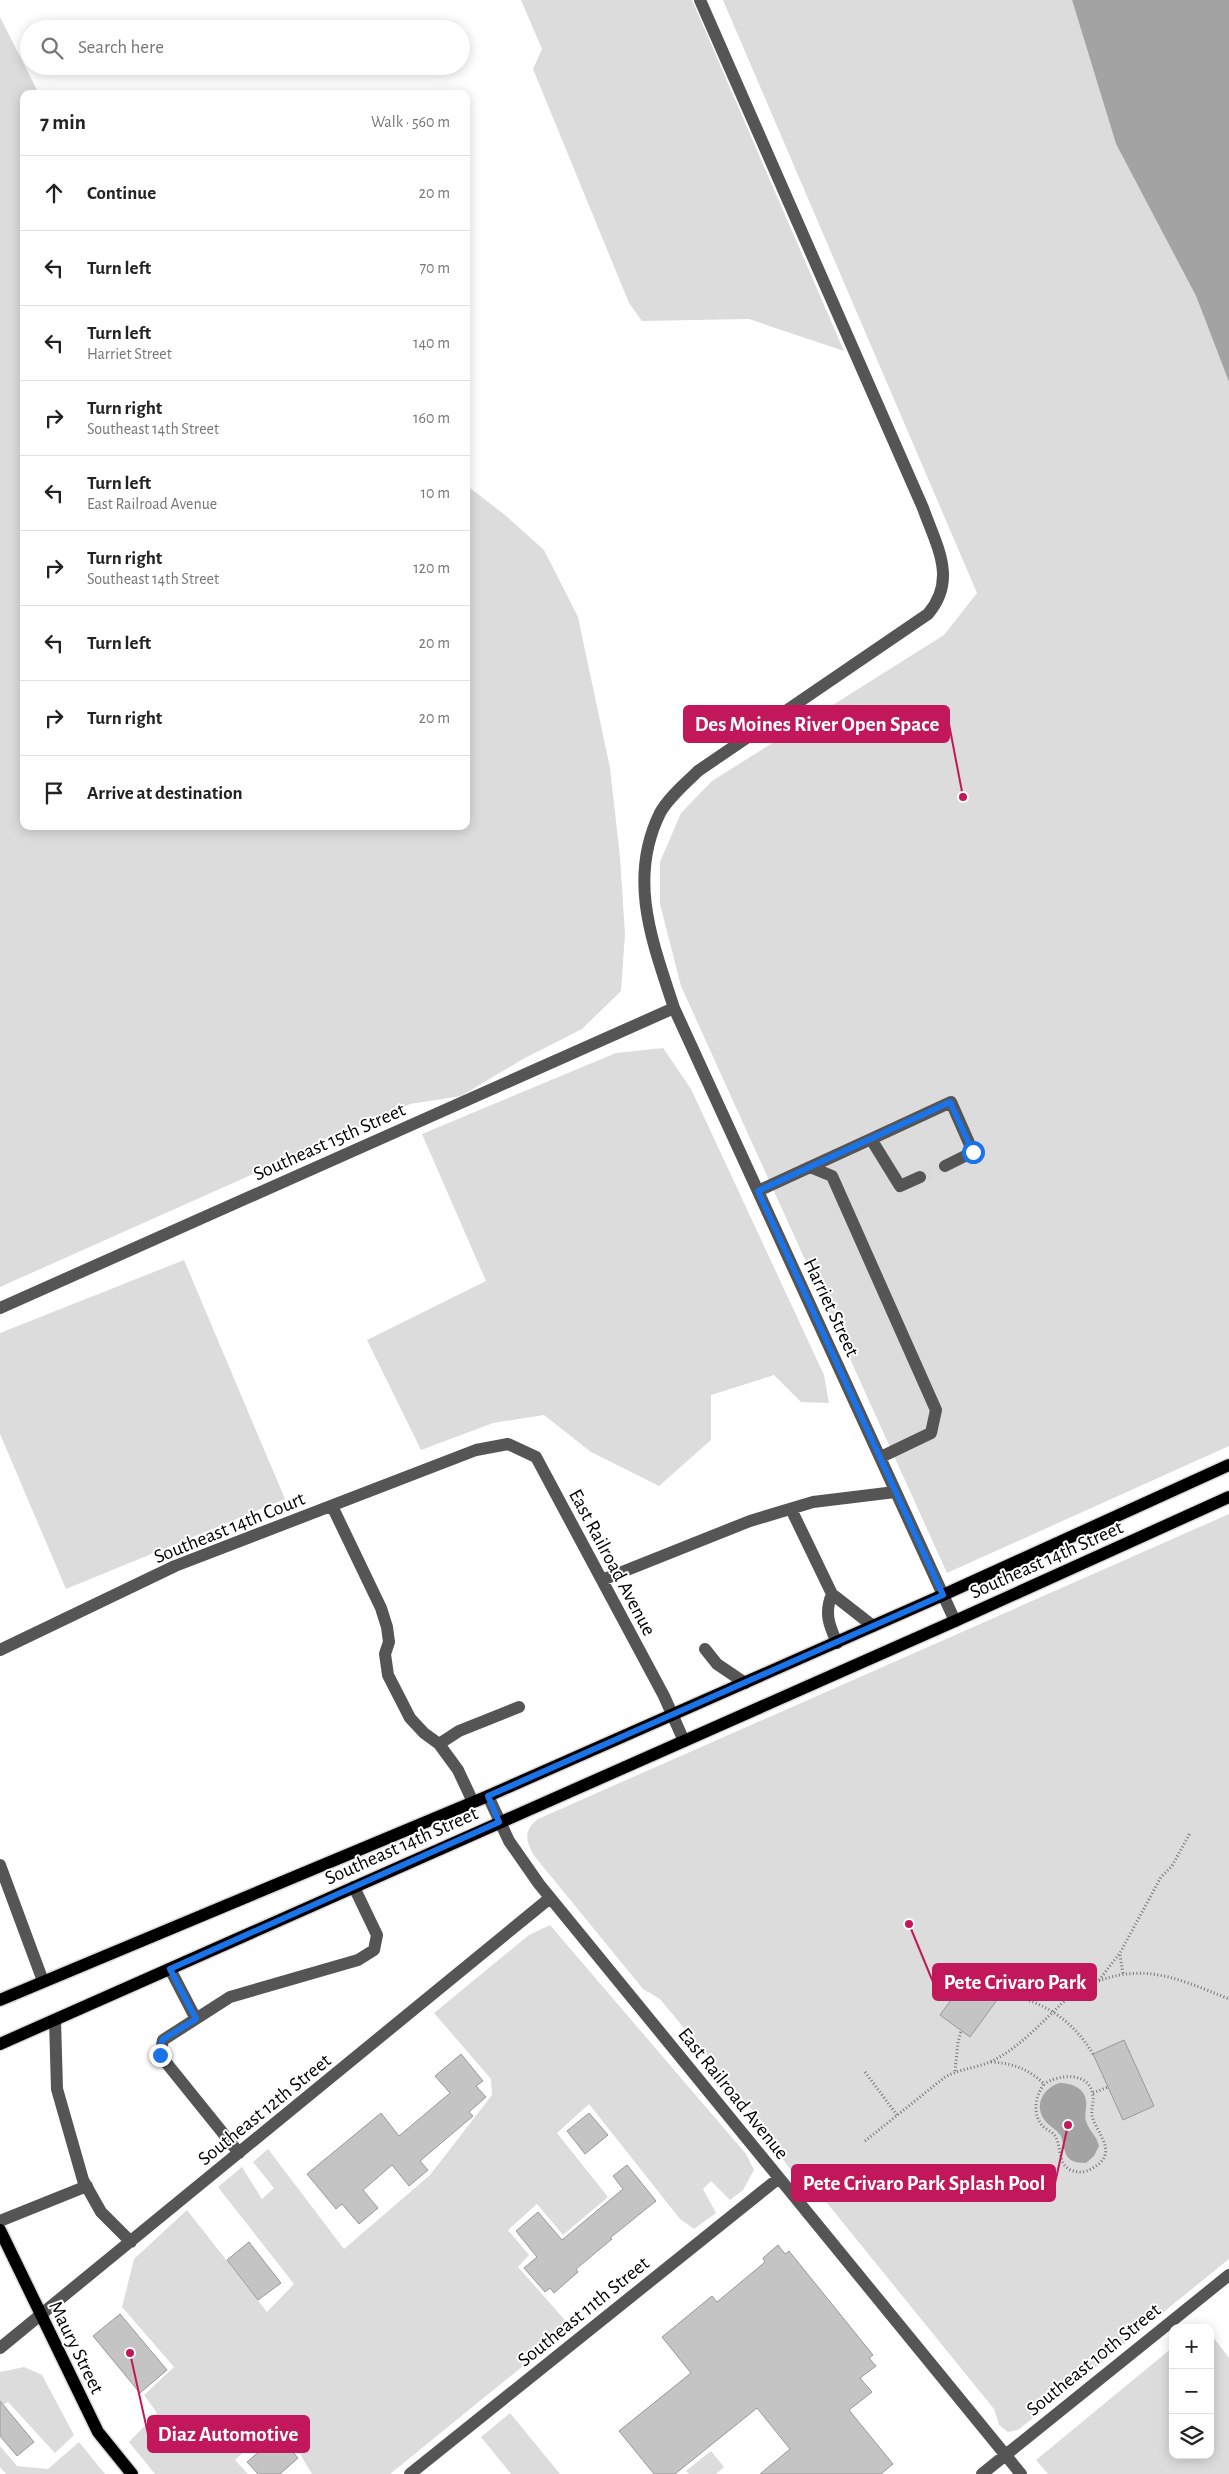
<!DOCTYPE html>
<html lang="en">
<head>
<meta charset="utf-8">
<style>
  body { margin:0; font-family:"Alegreya Sans",sans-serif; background:#f6f6f6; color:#222 }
  .controls { position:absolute; right:15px; bottom:15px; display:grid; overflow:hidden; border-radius:10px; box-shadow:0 2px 12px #0003 }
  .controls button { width:45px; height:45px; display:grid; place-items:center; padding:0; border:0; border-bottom:1px solid #e0e0e0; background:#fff; color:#222; font:25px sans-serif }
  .stop { position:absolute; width:15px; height:15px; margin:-11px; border:4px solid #1a73e8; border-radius:50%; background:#fff }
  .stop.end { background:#1a73e8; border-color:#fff; box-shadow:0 1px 5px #0008 }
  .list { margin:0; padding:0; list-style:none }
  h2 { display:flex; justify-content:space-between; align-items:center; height:65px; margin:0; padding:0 20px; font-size:21px }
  h2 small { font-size:16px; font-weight:400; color:#767676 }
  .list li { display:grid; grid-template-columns:32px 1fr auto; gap:15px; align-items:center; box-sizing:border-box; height:75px; padding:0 20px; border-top:1px solid #e0e0e0 }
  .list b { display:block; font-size:19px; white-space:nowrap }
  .list p { margin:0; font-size:16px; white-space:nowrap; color:#767676 }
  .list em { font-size:16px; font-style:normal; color:#767676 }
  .icon { flex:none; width:28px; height:28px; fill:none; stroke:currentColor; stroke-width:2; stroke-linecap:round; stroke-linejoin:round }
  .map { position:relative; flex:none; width:1229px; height:2474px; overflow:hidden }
  .search { position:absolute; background:#fff; box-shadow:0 2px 12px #0003; left:20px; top:20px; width:450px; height:55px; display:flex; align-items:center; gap:12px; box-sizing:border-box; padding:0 18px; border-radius:28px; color:#767676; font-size:19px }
  .panel { position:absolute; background:#fff; box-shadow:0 2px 12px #0003; left:20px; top:90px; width:450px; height:740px; border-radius:10px }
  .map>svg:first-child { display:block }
  .green { fill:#dcdcdc }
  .water { fill:#a3a3a3 }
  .building { fill:#c4c4c4; stroke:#999 }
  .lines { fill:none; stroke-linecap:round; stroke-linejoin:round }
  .minor-tunnel { stroke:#d9d9d9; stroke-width:12; stroke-dasharray:12 6; stroke-linecap:butt }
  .major-casing { stroke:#dbdbdb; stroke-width:15 }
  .path { stroke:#777; stroke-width:3; stroke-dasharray:1 2.5; stroke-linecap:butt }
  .minor { stroke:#555; stroke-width:12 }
  .major { stroke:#000; stroke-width:12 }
  .route { stroke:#1a73e8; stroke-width:6 }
  .labels { text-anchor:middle; stroke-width:4; stroke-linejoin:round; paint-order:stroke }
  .street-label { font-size:20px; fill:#000; stroke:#fff }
  .leader { fill:none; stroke:#c2185b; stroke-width:2 }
  .callout-dot { fill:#c2185b; stroke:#fff; stroke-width:2 }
  .callout { fill:#c2185b; stroke:#c2185b; stroke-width:2 }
  .callout-label { font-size:21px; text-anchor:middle; font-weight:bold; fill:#fff }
</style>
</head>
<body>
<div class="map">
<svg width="1229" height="2474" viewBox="0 0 1229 2474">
  <rect width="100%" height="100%" fill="#fff"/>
  <path class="green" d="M521,0H692L844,351L749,319L642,321L629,303L533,69L542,49Z
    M723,0H1072L1116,144L1196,296L1229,382V1446L947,1573L681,986L660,904V862L681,813L712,781L944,635L977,593Z
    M0,17L39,94H24V826H466V485L505,515L544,550L578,617L610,768L620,857L625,934L621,991L582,1029L523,1059L461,1096L410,1104L0,1287Z
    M663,1048L691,1089L824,1375L829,1403L801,1402L774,1375L711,1395V1440L659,1486L591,1452L544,1415L493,1423L421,1450L367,1340L486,1281L422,1134L616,1053Z
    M184,1260L285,1499L66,1589L0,1434V1333Z
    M1229,1514V2259L1018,2430L1008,2432L999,2425L994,2409L827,2203C803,2186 779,2162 771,2133L660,1999L643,1989L536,1858C526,1843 522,1831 538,1819Z
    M550,1925L746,2154L754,2170L743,2190L730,2200L711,2181L703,2189L716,2213L694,2229L680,2219L589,2104L557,2133L608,2197L563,2235L537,2204L508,2230L529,2255L518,2267L571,2327L390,2474H312L300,2454L277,2422L235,2460L248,2474H155L129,2442L157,2413L144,2395L174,2367L122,2307L134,2259L187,2210L267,2312L294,2284L218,2187L242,2167L262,2199L274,2188L253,2162L268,2149L344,2249L430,2175L492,2095L491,2079L434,2013L529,1935Z
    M1210,2333L1229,2358V2474H1048L1036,2460L1173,2347V2455H1210Z
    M24,2367L42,2375L74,2435L55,2453L8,2402L0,2407V2372Z
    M510,2413L560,2474H511L481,2437Z
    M79,2442L105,2474H6L0,2467V2446L17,2466L48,2469Z
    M711,2451L724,2467L716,2474H689L686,2471Z"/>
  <path class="water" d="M1072,0H1229V382L1196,296L1116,144Z
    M1059,2083C1071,2083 1085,2088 1086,2101C1087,2108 1084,2115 1086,2121C1089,2131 1097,2136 1099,2146L1094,2156L1086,2163C1063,2163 1066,2152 1061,2136C1057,2130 1051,2127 1046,2122C1033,2107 1042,2089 1059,2083Z"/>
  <path class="building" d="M978,1963L1008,1985L970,2037L940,2015Z
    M1124,2040L1154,2106L1123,2120L1093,2054Z
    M461,2054L483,2081L476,2086L486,2097L469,2112L473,2116L420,2161L428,2170L409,2186L392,2165L363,2190L378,2208L359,2224L342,2204L336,2209L307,2174L381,2113L399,2136L450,2093L435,2076Z
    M589,2113L608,2135L585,2154L567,2131Z
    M627,2165L656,2201L610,2238L612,2239L576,2269L578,2272L554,2293L550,2288L545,2292L524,2268L537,2257L516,2231L538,2212L562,2240L623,2189L613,2176Z
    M249,2242L281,2283L258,2300L227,2260Z
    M778,2245L785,2254L789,2251L873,2355L869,2358L876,2366L860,2378L872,2392L849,2410L893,2464L881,2474H760L790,2449L757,2408L675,2474H654L619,2431L691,2373L662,2337L712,2296L717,2302L765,2262L763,2258Z
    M120,2314L167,2370L140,2393L93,2336Z
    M0,2401L34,2442L17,2456L0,2436Z
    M283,2440L298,2458L280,2474H258L247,2462L268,2444L272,2449Z"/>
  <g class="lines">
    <path class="minor-tunnel" d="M920,1177L945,1166"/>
    <g class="major-casing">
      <path id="major" d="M0,2000L488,1796L943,1595L1229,1465
        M0,2044L955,1621L1229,1497
        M0,2230L98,2432L132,2474"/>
    </g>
    <path class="path" d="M1120,1955L1123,1974
      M1099,1980L1120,1953L1161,1877L1172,1866L1190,1833
      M1002,1994C1042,2000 1072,2019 1093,2054
      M991,2062C1012,2063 1029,2069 1044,2084C1036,2096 1032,2111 1041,2124C1044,2129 1052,2131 1055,2136C1063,2148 1055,2172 1082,2172C1086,2172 1093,2168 1096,2166C1119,2151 1094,2130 1092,2115C1091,2108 1094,2102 1093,2096C1090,2071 1059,2074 1044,2084
      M955,2071L958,2042L961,2031
      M865,2072L897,2115
      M1093,2093L1108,2087
      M865,2141L945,2077C960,2069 975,2068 990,2062C1023,2047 1049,2013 1077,1990C1138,1960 1170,1975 1229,1999"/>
    <path class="minor" d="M700,0L923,508C936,545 958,579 928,614L698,771C685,784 669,797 660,813C627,880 653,943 674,1008L955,1621
      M810,1167L871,1139
      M920,1177L900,1186L871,1139L951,1102L973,1152L945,1166
      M758,1191L810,1167L832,1176L936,1410L931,1433L881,1457
      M0,1308L674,1008
      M332,1506L381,1608L387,1627L389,1642L385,1654L388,1675L410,1718L424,1733L439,1744L458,1770L473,1802
      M791,1509L832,1594L873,1626
      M602,1580L750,1521L813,1502L895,1492
      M832,1594C824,1613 829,1625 837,1643
      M705,1649L717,1664L745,1683
      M0,1650L175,1566L476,1450L508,1444L536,1457L664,1696L684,1741
      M439,1744L459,1731L519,1707
      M488,1796L509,1841L539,1884L1021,2474
      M0,1865L43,1981
      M170,1969L196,2019
      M55,2020L57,2089L83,2180L101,2212L131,2242
      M239,2153L160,2055L163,2040L230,1997L358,1960L374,1950L377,1935L354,1887
      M0,2221L87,2186
      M0,2348L550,1898
      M410,2474L779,2178
      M982,2474L1229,2275"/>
    <use href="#major" class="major"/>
  </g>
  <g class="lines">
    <path class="route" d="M160,2055L162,2040L196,2019L170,1969L499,1822L488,1796L943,1595L758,1191L950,1102L973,1152"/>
  </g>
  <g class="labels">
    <g class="street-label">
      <text transform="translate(329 1141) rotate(-24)" y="7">Southeast 15th Street</text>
      <text transform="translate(832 1307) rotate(65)" y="7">Harriet Street</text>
      <text transform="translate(229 1527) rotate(-22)" y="7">Southeast 14th Court</text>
      <text transform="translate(1046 1559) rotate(-24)" y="7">Southeast 14th Street</text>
      <text transform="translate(613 1562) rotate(62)" y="7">East Railroad Avenue</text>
      <text transform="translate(401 1845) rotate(-24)" y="7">Southeast 14th Street</text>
      <text transform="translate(734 2093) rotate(51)" y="7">East Railroad Avenue</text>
      <text transform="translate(264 2109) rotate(-39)" y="7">Southeast 12th Street</text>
      <text transform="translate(583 2311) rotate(-39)" y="7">Southeast 11th Street</text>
      <text transform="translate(77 2347) rotate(64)" y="7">Maury Street</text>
      <text transform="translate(1093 2359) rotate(-39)" y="7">Southeast 10th Street</text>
    </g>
  </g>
  <path class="leader" d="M963 797L949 724M909 1924L933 1982M1068 2125L1055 2183M130 2353L148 2434"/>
  <g class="callout-dot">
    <circle cx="963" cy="797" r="5"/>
    <circle cx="909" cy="1924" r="5"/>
    <circle cx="1068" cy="2125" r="5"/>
    <circle cx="130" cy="2353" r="5"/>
  </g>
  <g class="callout">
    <rect x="684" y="706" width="265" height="36" rx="5"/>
    <rect x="933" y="1964" width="163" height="36" rx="5"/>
    <rect x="792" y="2165" width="263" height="36" rx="5"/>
    <rect x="148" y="2416" width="161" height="36" rx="5"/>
  </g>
  <g class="callout-label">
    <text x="817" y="731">Des Moines River Open Space</text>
    <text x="1015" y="1989">Pete Crivaro Park</text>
    <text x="924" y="2190">Pete Crivaro Park Splash Pool</text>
    <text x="228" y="2441">Diaz Automotive</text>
  </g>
</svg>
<div class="controls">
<button>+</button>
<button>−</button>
<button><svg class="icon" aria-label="layers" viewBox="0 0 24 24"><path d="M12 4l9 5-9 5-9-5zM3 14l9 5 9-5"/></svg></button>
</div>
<div class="stop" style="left:973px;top:1152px"></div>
<div class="stop end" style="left:160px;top:2055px"></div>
<div class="search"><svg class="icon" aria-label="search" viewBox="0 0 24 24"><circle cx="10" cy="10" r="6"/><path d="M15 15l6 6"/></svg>Search here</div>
<section class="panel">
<h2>7 min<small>Walk · 560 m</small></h2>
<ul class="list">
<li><svg class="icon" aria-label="ahead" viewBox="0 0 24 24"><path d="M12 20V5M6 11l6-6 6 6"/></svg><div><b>Continue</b></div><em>20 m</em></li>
<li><svg class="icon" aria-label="left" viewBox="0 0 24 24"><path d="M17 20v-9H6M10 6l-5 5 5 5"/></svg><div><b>Turn left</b></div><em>70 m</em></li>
<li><svg class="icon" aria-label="left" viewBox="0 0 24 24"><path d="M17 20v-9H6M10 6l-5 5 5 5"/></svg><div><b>Turn left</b><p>Harriet Street</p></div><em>140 m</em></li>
<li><svg class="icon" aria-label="right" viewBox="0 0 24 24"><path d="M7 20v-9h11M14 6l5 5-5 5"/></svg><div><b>Turn right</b><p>Southeast 14th Street</p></div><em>160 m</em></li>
<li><svg class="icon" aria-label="left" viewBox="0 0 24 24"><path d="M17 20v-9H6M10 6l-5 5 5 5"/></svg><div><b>Turn left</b><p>East Railroad Avenue</p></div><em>10 m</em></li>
<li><svg class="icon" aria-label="right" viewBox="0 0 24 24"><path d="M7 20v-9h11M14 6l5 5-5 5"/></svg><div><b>Turn right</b><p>Southeast 14th Street</p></div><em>120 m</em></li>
<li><svg class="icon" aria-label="left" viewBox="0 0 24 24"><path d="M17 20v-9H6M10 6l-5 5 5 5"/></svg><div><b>Turn left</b></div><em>20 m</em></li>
<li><svg class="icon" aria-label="right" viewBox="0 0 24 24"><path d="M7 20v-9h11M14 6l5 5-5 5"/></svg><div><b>Turn right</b></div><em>20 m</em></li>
<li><svg class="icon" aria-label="arrive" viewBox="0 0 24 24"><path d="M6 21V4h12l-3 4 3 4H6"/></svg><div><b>Arrive at destination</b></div></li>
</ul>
</section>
</div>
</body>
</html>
